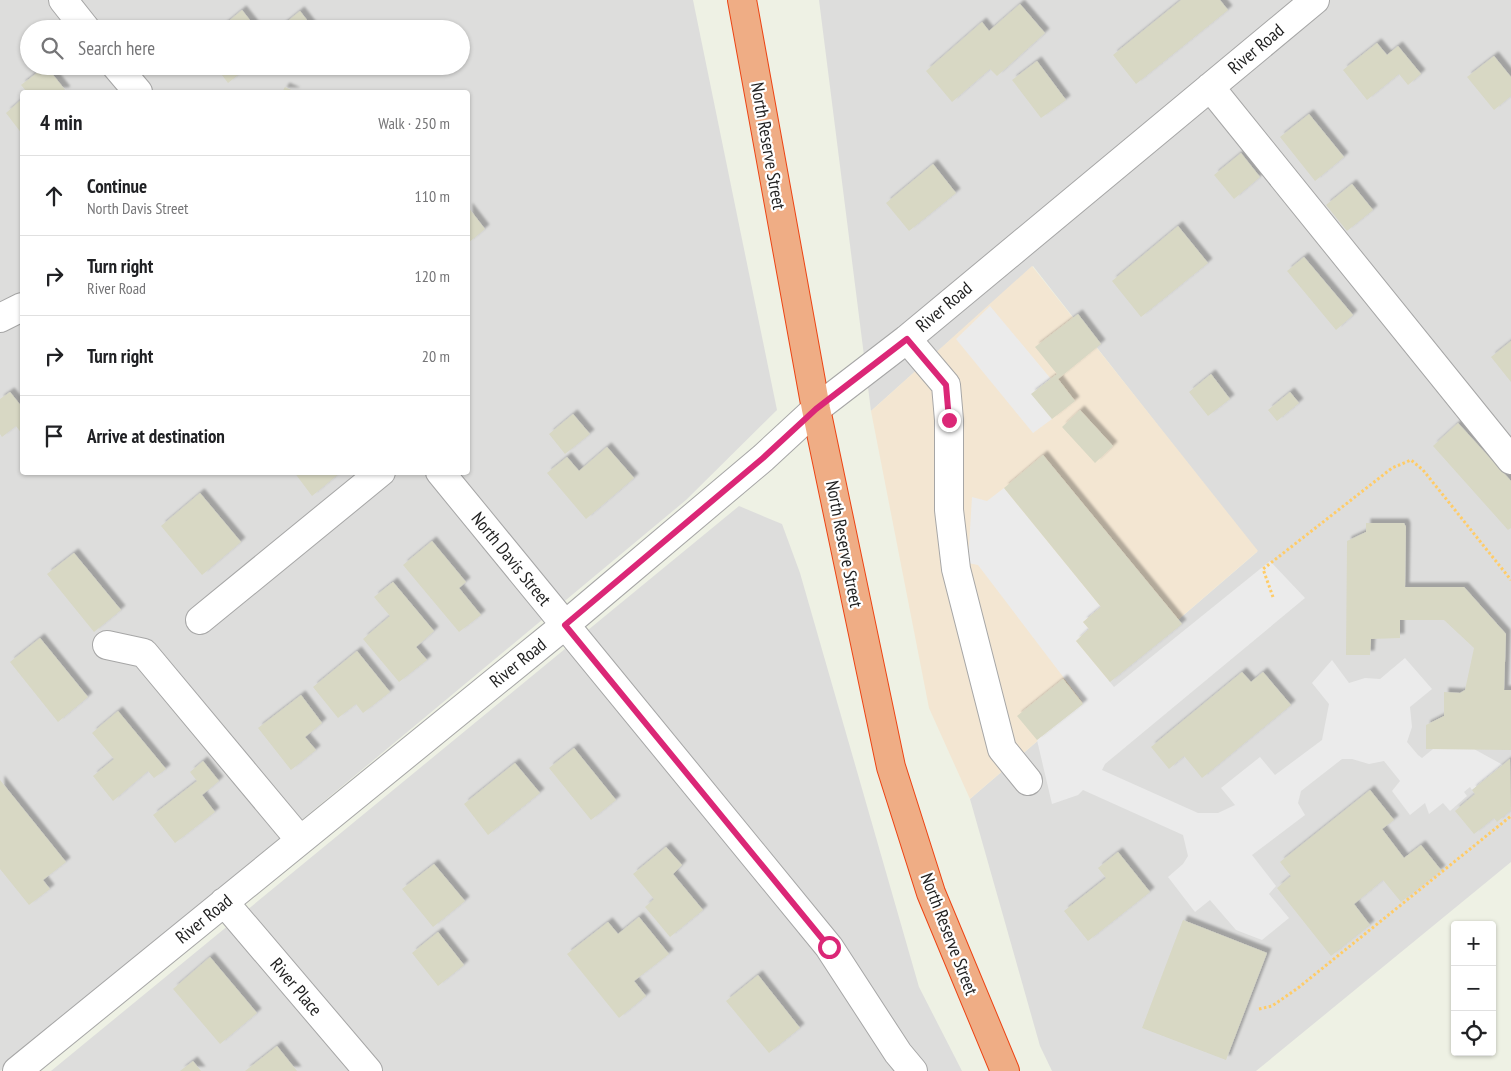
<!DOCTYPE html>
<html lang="en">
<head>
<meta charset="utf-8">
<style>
  body { margin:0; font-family:"PT Sans Narrow",sans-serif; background:#f6f6f6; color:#202124 }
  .controls { position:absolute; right:15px; bottom:15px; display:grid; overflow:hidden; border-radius:5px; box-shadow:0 1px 4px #0004 }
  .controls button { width:45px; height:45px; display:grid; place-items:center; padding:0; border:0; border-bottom:1px solid #e0e0e0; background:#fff; color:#202124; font:25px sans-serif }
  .stop { position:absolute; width:15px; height:15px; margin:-11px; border:4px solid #db2777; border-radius:50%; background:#fff }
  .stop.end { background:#db2777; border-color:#fff; box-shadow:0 1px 5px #0008 }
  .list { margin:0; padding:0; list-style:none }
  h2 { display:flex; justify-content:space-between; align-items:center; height:65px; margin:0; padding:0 20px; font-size:21px }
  h2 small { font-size:16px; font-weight:400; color:#757577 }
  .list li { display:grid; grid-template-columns:32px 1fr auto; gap:15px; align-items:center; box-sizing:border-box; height:80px; padding:0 20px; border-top:1px solid #e0e0e0 }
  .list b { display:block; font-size:19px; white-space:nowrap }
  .list p { margin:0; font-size:16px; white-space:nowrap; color:#757577 }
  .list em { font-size:16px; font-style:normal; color:#757577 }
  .icon { flex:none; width:28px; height:28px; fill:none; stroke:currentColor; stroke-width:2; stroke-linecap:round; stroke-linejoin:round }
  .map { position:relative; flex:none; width:1511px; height:1071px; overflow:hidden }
  .search { position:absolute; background:#fff; box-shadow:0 1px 4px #0004; left:20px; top:20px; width:450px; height:55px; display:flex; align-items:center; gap:12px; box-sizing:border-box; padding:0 18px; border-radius:28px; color:#757577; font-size:19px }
  .panel { position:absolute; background:#fff; box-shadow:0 1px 4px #0004; left:20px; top:90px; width:450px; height:385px; border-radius:5px }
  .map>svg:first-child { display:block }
  .residential { fill:#dddddc; fill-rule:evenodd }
  .commercial { fill:#f3e6d2 }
  .parking { fill:#ebebeb }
  .building { fill:#d8d8c4; filter:url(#shadow) }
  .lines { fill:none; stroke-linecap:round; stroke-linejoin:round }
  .minor-casing { stroke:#a6a6a6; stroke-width:30 }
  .highway-casing { stroke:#ec4414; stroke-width:30 }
  .path { stroke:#ffcc67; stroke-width:3; stroke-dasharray:2.5 2.5; stroke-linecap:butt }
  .minor { stroke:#fff; stroke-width:28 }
  .highway { stroke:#efad85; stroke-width:28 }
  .route { stroke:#db2777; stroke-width:6 }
  .labels { text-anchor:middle; stroke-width:4.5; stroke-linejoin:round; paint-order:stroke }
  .street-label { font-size:18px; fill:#1f1f1f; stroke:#fff }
</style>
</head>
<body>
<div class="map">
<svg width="1511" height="1071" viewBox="0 0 1511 1071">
  <defs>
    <filter id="shadow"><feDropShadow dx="4.5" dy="-4.5" stdDeviation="1" flood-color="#0004"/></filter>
  </defs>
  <rect width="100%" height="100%" fill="#eef1e4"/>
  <path class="residential" d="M0,0H693L777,410L686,500L0,1071ZM29,29H461V66H29ZM22,92H468V472H22Z
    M819,0H1511V862L1256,1071H1052L1040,1046L970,799L1257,552L1033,266L871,411Z
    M739,506L782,524L800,573L919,987L962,1071H51Z"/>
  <path class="commercial" d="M1032,266L1258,551L970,799L929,708L871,411Z"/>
  <path class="parking" d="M990,306L1051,379L1032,394L1052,419L1033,433L956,339Z
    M1004,488L1101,607L1083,622L1089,629L1076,641L1114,687L1270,561L1305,598L1105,764L1102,770L1198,813H1218L1235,805L1221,788L1260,757L1275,775L1322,740L1329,704L1312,683L1332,660L1349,683L1365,678L1380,679L1405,658L1432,689L1410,707L1412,727L1407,742L1418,755L1422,758L1433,749H1474L1503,765L1472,790L1470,787L1464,792L1467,796L1450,811L1443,803L1429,814L1425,803L1410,815L1392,791L1400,781L1384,761L1369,764L1352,759H1342L1301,791L1298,803L1305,815L1252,855L1276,886L1269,894L1289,918L1262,940L1236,930L1210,900L1195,912L1168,877L1183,864L1188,856L1183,835L1083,790L1078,795L1052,804L1037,740L1083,703L978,565L968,563L972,497L987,501Z"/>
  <path class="building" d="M1181,0H1220L1228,10L1136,84L1113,55Z
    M1020,4L1045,33L997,76L990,69L952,102L926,71L982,22L989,31Z
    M242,10L257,29H219Z
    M300,11L314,29H280L279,28Z
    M1377,43L1387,55L1398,46L1421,74L1408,85L1399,74L1367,100L1343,70Z
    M1494,56L1511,77V96L1494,110L1467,77Z
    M1037,61L1066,100L1041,118L1012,80Z
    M46,66L66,91L63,92H27L21,85Z
    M215,66H249L228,83Z
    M285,87L296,92H282Z
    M22,99V134L6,113Z
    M1309,114L1344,157L1315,181L1280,137Z
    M1241,153L1260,177L1234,199L1214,175Z
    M933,164L956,193L909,231L886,203Z
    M1352,184L1373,210L1347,231L1326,205Z
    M468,207L485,229L468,243Z
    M1178,226L1208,263L1141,317L1112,281Z
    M1304,257L1353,315L1336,330L1287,271Z
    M1078,314L1101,344L1058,379L1075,401L1052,419L1031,394L1057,374L1035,347Z
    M1511,341V382L1491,357Z
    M1211,374L1230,399L1208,416L1189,392Z
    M10,392L22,407V434L16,426L2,437L0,434V399Z
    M1290,392L1299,403L1277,421L1268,410Z
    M1080,410L1113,446L1095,463L1062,427Z
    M573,414L590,434L565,454L549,434Z
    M1458,423L1511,481V528L1508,530L1433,446Z
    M607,447L634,478L586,519L547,473L567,457L579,471Z
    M1043,455L1182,624L1110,682L1076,641L1089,629L1083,622L1101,607L1004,488Z
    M294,472H341L312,496Z
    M200,493L241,542L202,575L161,526Z
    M1366,523H1404L1406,527L1405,587H1464L1506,634L1504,690H1511V750L1426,749V725L1444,716V692L1460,693L1465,690L1474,648L1444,620H1400V638L1371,639L1370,655H1346L1347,541L1366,532Z
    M432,541L466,582L459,588L481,615L459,632L403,565Z
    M74,553L121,610L94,632L47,574Z
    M393,582L434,631L416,647L427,660L399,682L363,639L390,616L374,597Z
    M40,638L88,697L58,722L10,662Z
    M357,651L390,692L363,713L356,704L338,718L313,687Z
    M1242,672L1251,682L1263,672L1291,705L1202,778L1184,756L1169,769L1151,747Z
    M1063,679L1083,704L1037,740L1017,716Z
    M301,695L322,723L305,737L316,750L291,770L258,728Z
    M118,711L166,769L154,778L148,771L113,801L93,776L114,759L92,733Z
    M574,748L616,800L591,820L549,768Z
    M1510,759L1511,810L1497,822L1494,818L1474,834L1455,811L1475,794L1472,790Z
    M203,761L219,781L202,795L215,812L175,843L153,815L197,781L190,772Z
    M515,763L540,793L488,835L464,804Z
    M0,780L66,862L43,880L50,889L29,905L0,869Z
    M1370,790L1394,820L1382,829L1404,858L1421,845L1441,870L1401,902L1383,880L1354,904L1370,925L1331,956L1277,888L1291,876L1280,862Z
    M666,847L682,865L673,874L703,910L670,937L645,907L654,899L633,874Z
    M1118,852L1150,892L1088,941L1064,911L1106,878L1098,868Z
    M434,864L465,901L433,927L402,889Z
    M639,917L669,954L634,981L646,996L619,1018L567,954L608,922L618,934Z
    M1183,920L1267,953L1226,1060L1142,1028Z
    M438,932L464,965L438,986L412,953Z
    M210,957L257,1013L220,1044L173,989Z
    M758,975L800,1028L769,1053L726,1001Z
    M277,1046L297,1071H245Z
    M193,1061L201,1071H180Z"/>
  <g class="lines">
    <g class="minor-casing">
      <path id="minor" d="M63,0L86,29
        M116,66L138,92
        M1210,87L1511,460
        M0,318L22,307
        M907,339L946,385L949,420V510L956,569L1002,749L1028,781
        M440,472L829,947L898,1053L913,1071
        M200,620L381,472
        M107,645L144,653L300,840
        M224,902L368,1071
        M17,1071L565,625L763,458L816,409L907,339L1315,0"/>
    </g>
    <g class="highway-casing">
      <path id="highway" d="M742,0L816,409L891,767L931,893L1005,1071"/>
    </g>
    <path class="path" d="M1273,597L1263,569L1392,468L1411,460L1423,470L1511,580
      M1259,1009L1272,1006L1298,988L1511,816"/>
    <use href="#minor" class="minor"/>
    <use href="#highway" class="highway"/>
  </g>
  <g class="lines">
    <path class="route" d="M829,947L565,625L763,458L816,409L907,339L946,385L949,420"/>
  </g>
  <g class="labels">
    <g class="street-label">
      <text transform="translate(1256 49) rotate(-40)" y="6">River Road</text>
      <text transform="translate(768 146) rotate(80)" y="6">North Reserve Street</text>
      <text transform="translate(944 307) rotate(-40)" y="6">River Road</text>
      <text transform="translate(844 544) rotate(79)" y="6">North Reserve Street</text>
      <text transform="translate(511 559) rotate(51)" y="6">North Davis Street</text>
      <text transform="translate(518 663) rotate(-39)" y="6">River Road</text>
      <text transform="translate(204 919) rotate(-39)" y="6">River Road</text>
      <text transform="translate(949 934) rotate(69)" y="6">North Reserve Street</text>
      <text transform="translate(296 987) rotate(50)" y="6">River Place</text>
    </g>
  </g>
</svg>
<div class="controls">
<button>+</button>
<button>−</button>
<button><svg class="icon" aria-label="locate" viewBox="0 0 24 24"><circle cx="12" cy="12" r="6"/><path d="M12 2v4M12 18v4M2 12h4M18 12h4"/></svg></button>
</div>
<div class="stop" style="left:829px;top:947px"></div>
<div class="stop end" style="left:949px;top:420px"></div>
<div class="search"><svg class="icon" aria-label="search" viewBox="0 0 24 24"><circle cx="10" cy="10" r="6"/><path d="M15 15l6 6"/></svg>Search here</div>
<section class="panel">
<h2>4 min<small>Walk · 250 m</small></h2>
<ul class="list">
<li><svg class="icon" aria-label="ahead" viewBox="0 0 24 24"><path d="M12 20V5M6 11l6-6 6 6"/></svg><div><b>Continue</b><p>North Davis Street</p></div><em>110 m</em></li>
<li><svg class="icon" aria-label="right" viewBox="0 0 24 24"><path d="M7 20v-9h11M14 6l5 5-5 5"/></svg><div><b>Turn right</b><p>River Road</p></div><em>120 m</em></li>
<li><svg class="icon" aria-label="right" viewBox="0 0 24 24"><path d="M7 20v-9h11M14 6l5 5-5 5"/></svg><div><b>Turn right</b></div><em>20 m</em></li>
<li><svg class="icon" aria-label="arrive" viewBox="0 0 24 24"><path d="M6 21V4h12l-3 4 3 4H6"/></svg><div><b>Arrive at destination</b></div></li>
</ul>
</section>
</div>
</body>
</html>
